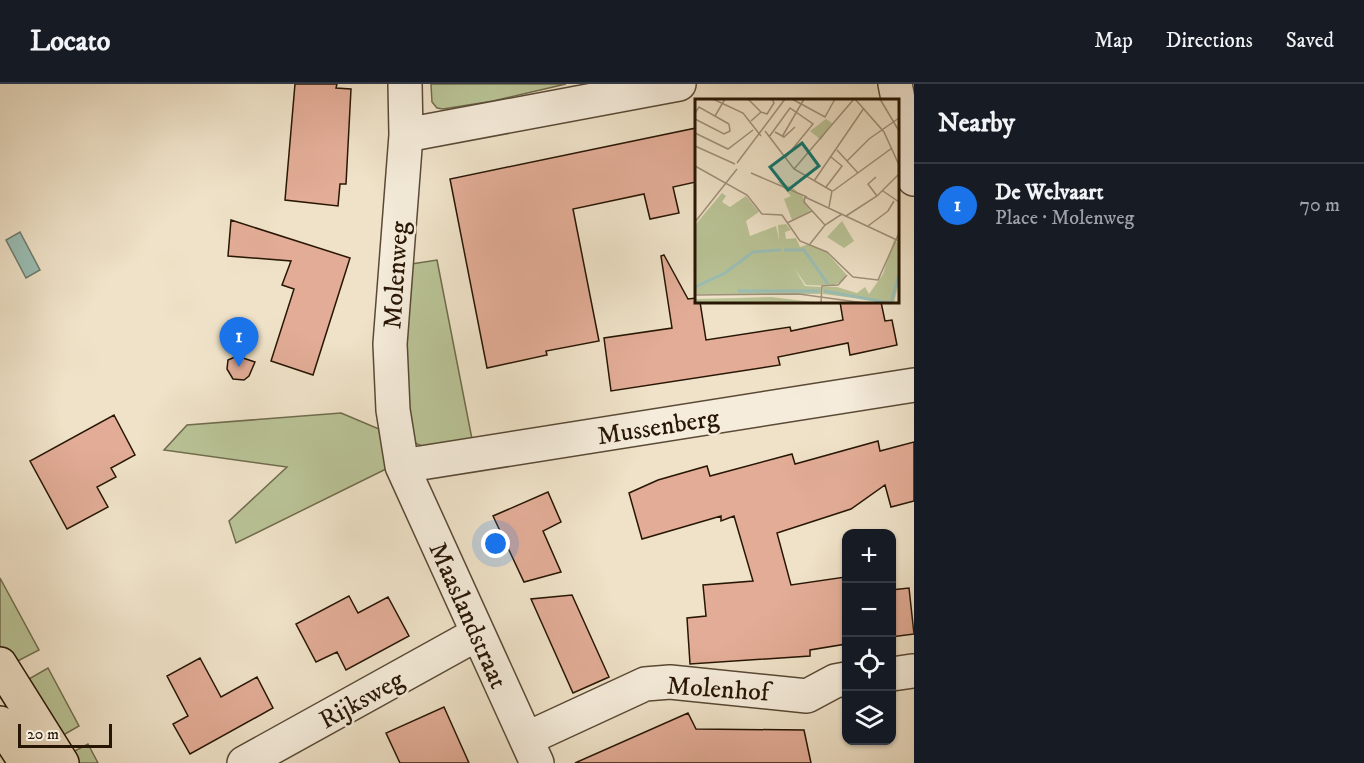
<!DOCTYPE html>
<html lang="en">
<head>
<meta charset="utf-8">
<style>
  body { margin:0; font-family:"IM FELL DW Pica",serif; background:#242831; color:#f1f3f6 }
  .controls { position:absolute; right:18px; bottom:18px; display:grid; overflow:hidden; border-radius:12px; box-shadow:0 2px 4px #0004 }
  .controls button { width:54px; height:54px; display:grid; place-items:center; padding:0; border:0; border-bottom:2px solid #363941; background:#171b24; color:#f1f3f6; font:30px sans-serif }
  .scale { position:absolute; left:18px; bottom:15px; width:94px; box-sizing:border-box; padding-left:6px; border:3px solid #271604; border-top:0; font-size:16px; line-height:21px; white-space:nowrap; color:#271604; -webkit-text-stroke:4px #f5ecdb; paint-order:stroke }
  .you { position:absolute; left:496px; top:460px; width:21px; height:21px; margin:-15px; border:4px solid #fff; border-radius:50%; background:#1a73e8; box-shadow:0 0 0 9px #1a73e833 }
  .badge { display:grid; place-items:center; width:39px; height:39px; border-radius:50%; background:#1a73e8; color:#fff; font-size:20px; font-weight:700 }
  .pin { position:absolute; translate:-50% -50px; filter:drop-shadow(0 2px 3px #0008) }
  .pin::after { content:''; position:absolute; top:32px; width:21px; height:18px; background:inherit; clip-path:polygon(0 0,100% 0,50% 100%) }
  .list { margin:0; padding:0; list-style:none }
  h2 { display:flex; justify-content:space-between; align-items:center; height:78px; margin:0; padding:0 24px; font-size:26px }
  h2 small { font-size:20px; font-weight:400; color:#9ea1a6 }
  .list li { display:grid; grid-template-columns:39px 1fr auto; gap:18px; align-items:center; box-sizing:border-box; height:84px; padding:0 24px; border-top:2px solid #363941 }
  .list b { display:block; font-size:22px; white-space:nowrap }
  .list p { margin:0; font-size:20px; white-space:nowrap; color:#9ea1a6 }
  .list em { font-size:20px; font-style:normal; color:#9ea1a6 }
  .icon { flex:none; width:33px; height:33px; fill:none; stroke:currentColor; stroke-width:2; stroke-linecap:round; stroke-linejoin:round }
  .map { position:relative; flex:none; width:914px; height:679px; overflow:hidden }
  header { display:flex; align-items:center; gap:36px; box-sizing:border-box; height:84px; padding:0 30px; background:#171b24; border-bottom:2px solid #363941 }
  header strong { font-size:28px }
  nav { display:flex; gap:33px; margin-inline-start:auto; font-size:21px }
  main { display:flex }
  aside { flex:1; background:#171b24 }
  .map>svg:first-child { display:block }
  .green { fill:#b9c396; stroke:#706c4d; stroke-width:1.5 }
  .water { fill:#9abeb5; stroke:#6c7b6e; stroke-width:1.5 }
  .building { fill:#e2ac96; stroke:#271604; stroke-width:1.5 }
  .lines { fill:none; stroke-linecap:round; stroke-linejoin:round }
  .minor-casing { stroke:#594935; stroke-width:36 }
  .major-casing { stroke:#271604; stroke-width:36 }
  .minor { stroke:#f5ecdb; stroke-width:33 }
  .major { stroke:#efe2c8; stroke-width:33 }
  .labels { text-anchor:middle; stroke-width:5; stroke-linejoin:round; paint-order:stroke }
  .street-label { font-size:26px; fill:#271604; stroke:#f5ecdb }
  .inset-river { fill:none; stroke:#9abeb5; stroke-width:3 }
  .inset-road { fill:none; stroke:#9f907a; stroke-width:1.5 }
  .view { fill:#0f766e; fill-opacity:0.15; stroke:#0f766e; stroke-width:3 }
  .inset-edge { fill:none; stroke:#271604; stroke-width:3 }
</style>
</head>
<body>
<header>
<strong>Locato</strong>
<nav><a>Map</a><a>Directions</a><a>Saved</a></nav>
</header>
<main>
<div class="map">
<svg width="914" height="679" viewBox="0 0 914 679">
  <rect width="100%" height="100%" fill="#efe2c8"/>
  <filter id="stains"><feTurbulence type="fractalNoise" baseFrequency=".00333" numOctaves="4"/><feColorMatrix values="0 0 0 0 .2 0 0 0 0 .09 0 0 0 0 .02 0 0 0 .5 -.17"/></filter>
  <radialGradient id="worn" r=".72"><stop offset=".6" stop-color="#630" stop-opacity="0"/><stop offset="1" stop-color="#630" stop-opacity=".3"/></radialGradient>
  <path class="green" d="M431,0H566L493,17L443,25L437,24L432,18Z
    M437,176L472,355L424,363L415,359L405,340V181Z
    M341,329L379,345L386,385L236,459L229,437L287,383L164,366L187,341Z
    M0,494L39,566L10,581L0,562Z
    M48,584L79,642L60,653L22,599Z
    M88,660L98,679H75L69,670Z"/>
  <path class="water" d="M20,148L40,186L26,194L6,156Z"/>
  <path class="building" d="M295,0H337L336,4L351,5L346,100H340L338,122L285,116Z
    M696,44V98L673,103L679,129L650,135L644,110L573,125L599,257L546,267L547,271L487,284L450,95Z
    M231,136L350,174L313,291L271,277L294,205L282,201L291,177L228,172Z
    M664,171L688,215L696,214V218H700L706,256L790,243L791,247L843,236L840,218H881L885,237L892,236L897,261L850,271L848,259L778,273L780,281L611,307L604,254L672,244L661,172Z
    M237,272L255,278L249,292L244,296L233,295L227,285L228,276Z
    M114,331L135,371L111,384L116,393L97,403L108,423L67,445L30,377Z
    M878,357L880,367L914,358V417L891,423L885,401L851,425L777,449L791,501L845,493L846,560L810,566V572L690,580L687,534L706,532L703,501L753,497L734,432L721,437V432L642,455L629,409L658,396L707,382L710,392L792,370L795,380Z
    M548,408L561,438L543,447L561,488L524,498L493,432Z
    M909,504L914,550L891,553V506Z
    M572,511L609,593L573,609L531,515Z
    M349,512L358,529L388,513L409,552L346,586L337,568L316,578L296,540Z
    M200,574L221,613L257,593L273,624L190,670L173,640L188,632L167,592Z
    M444,623L469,679H400L386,649Z
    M688,629L696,645L804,646L811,679H575Z"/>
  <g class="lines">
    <g class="minor-casing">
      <path id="minor" d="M405,0L406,51L390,260L393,326L402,382L537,679
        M895,0L914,95
        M406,51L679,0
        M402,382L914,301
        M892,590L912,587
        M526,655L645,600L670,598L807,612L835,597L846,595
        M244,679L477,550"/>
    </g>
    <g class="major-casing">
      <path id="major" d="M0,580L62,679
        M0,639L26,679"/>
    </g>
    <use href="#minor" class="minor"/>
    <use href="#major" class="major"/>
  </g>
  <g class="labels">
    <g class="street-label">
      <text transform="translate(395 191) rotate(-86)" y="9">Molenweg</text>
      <text transform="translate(658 342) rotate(-9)" y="9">Mussenberg</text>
      <text transform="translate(469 531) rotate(66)" y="9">Maaslandstraat</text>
      <text transform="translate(718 604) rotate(4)" y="9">Molenhof</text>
      <text transform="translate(361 615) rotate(-29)" y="9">Rijksweg</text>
    </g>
  </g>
  <g transform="translate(695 15)">
    <rect width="204" height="204" fill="#efe2c8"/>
    <path d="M131,20L137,24L126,41L115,32ZM82,82L98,89L108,98L115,112L97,121L89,100L96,97ZM27,94L31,97L27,103L35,108L51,97L64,113L51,122L55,137L81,127L84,141L83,126L91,125L96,131L90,133L91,140L101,139L105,148L114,145L131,153L151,175L148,182L137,187L111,186L99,169L110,187L127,188L126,195H0V126ZM147,122L159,142L149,149L132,138ZM199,141L204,144V182L199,204L128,195V188H142L162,194L170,188L174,195L188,175ZM76,198L126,204H0V200Z" fill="#b9c396"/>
    <path class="inset-river" d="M89,151H109L133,185M0,188L30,174L58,153L86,151M43,192H125M129,192L195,204M196,204L204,175"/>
    <path class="inset-road" d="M18,0L48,14L66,37M53,0L66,13M97,0L130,18L140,0M160,0L189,33L204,66M185,0L204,32M0,14L4,8L34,25M20,17L30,0M0,20L29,35L35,32L34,25M56,22L66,13L72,15L79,4L77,0M70,32L99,70L137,92L134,108M80,33L89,38L100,28M0,34L33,50L58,31M74,38L95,9L118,25L90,59M87,38L109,0M0,47L40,65M142,51L163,74M152,62L174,40L204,19M42,64L90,0M0,67L52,96L67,115L87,116L105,142L132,153L158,178L183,181L204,134M99,70L159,0M56,74L112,98M181,78L173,85L182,97M119,82L169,9M131,88L147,67L136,58M138,92L197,49M188,92L204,103M110,98L109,103L130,126M110,98L204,142M151,117L182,97L204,75M0,123L42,70M92,124L117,112M173,127L193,112L199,102M115,145L130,126L147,115M0,196L104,195L169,204M126,204L127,187L143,186L152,176"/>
    <path class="view" d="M107,44L124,67L93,91L75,68Z"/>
    <rect width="204" height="204" class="inset-edge"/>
  </g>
  <rect width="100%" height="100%" filter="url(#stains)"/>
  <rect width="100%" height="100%" fill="url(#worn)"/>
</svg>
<div class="controls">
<button>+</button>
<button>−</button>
<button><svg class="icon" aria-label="locate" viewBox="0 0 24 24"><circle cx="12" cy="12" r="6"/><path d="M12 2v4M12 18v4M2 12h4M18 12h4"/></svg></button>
<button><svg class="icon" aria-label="layers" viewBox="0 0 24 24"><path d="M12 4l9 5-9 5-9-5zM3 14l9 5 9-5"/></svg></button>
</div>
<div class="scale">20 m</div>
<div class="you"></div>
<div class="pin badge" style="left:239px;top:283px">1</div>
</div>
<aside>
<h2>Nearby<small></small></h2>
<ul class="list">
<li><span class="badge">1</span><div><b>De Welvaart</b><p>Place · Molenweg</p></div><em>70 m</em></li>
</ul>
</aside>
</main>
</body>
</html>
